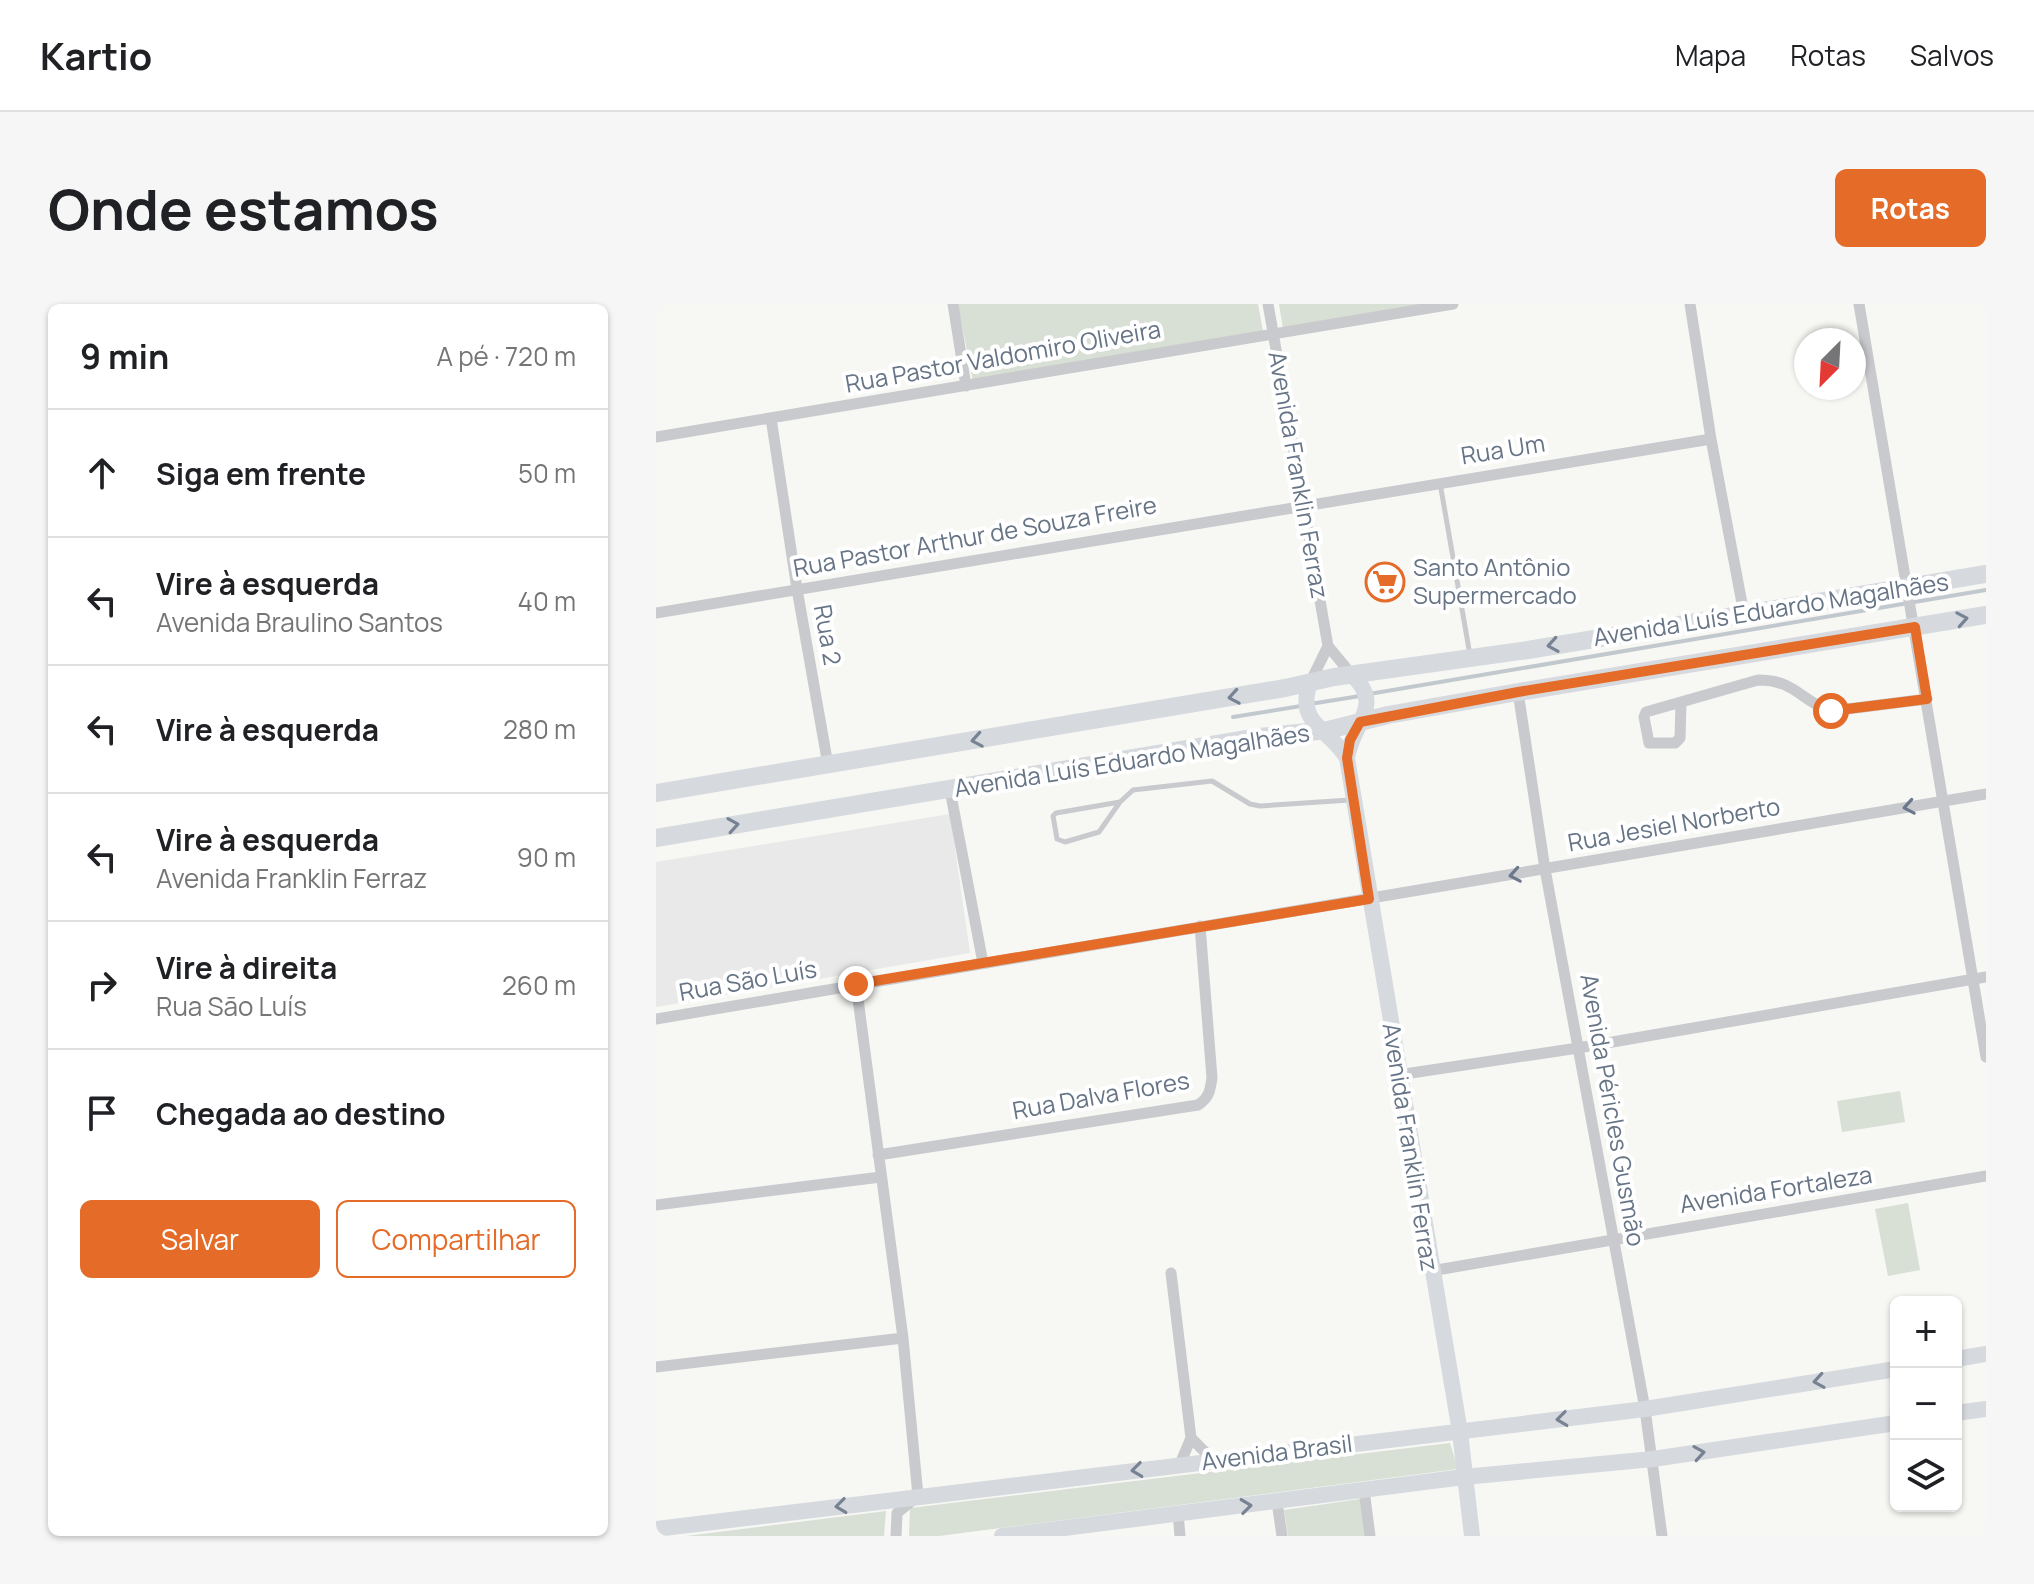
<!DOCTYPE html>
<html lang="pt">
<head>
<meta charset="utf-8">
<style>
  body { margin:0; font-family:Manrope,sans-serif; background:#f6f6f6; color:#202124 }
  .controls { position:absolute; right:24px; bottom:24px; display:grid; overflow:hidden; border-radius:12px; box-shadow:0 2px 6px #0004 }
  .controls button { width:72px; height:72px; display:grid; place-items:center; padding:0; border:0; border-bottom:2px solid #e0e0e0; background:#fff; color:#202124; font:40px sans-serif }
  .compass { position:absolute; left:1138px; top:24px; width:72px; height:72px; border-radius:50%; background:#fff; box-shadow:0 2px 6px #0004; rotate:204deg }
  .stop { position:absolute; width:24px; height:24px; margin:-18px; border:6px solid #e46b28; border-radius:50%; background:#fff }
  .stop.end { background:#e46b28; border-color:#fff; box-shadow:0 2px 8px #0008 }
  .list { margin:0; padding:0; list-style:none }
  h2 { display:flex; justify-content:space-between; align-items:center; height:104px; margin:0; padding:0 32px; font-size:34px }
  h2 small { font-size:26px; font-weight:400; color:#757577 }
  .list li { display:grid; grid-template-columns:52px 1fr auto; gap:24px; align-items:center; box-sizing:border-box; height:128px; padding:0 32px; border-top:2px solid #e0e0e0 }
  .list b { display:block; font-size:30px; white-space:nowrap }
  .list p { margin:0; font-size:26px; white-space:nowrap; color:#757577 }
  .list em { font-size:26px; font-style:normal; color:#757577 }
  .actions { display:flex; gap:16px; padding:24px 32px }
  .actions a { flex:1; padding:18px 0; border:2px solid #e46b28; border-radius:12px; text-align:center; font-size:28px; color:#e46b28 }
  .actions .main { background:#e46b28; color:#fff }
  .icon { flex:none; width:44px; height:44px; fill:none; stroke:currentColor; stroke-width:2; stroke-linecap:round; stroke-linejoin:round }
  .map { position:relative; flex:none; width:1330px; height:1232px; overflow:hidden; border-radius:12px }
  header { display:flex; align-items:center; gap:48px; box-sizing:border-box; height:112px; padding:0 40px; background:#fff; border-bottom:2px solid #e0e0e0 }
  header strong { font-size:38px }
  nav { display:flex; gap:44px; margin-inline-start:auto; font-size:28px }
  .intro { display:flex; align-items:center; justify-content:space-between; box-sizing:border-box; height:192px; padding:0 48px }
  h1 { margin:0; font-size:56px }
  .button { padding:20px 36px; border-radius:12px; background:#e46b28; color:#fff; font-size:28px; font-weight:700 }
  main { display:flex; gap:48px; padding:0 48px }
  aside { flex:1; background:#fff; border-radius:12px; box-shadow:0 2px 6px #0004 }
  .map>svg:first-child { display:block }
  .built { fill:#e8e9e8 }
  .green { fill:#d8dfd5 }
  .lines { fill:none; stroke-linecap:round; stroke-linejoin:round }
  .stream { stroke:#c1c9cf; stroke-width:4 }
  .lane { stroke:#c8cace; stroke-width:5 }
  .street { stroke:#c8cace; stroke-width:11 }
  .secondary { stroke:#d6dadf; stroke-width:16 }
  .primary { stroke:#d6dadf; stroke-width:18 }
  .oneway { stroke:#778393 }
  .oneway2 { stroke:#6b788a }
  .route { stroke:#e46b28; stroke-width:10 }
  .labels { text-anchor:middle; stroke-width:8; stroke-linejoin:round; paint-order:stroke }
  .street-label { font-size:24px; fill:#667486; stroke:#fff }
  .poi-label { font-size:24px; fill:#667486; stroke:#fff; text-anchor:start }
</style>
</head>
<body>
<header>
<strong>Kartio</strong>
<nav><a>Mapa</a><a>Rotas</a><a>Salvos</a></nav>
</header>
<div class="intro"><h1>Onde estamos</h1><a class="button">Rotas</a></div>
<main>
<aside>
<h2>9 min<small>A pé · 720 m</small></h2>
<ul class="list">
<li><svg class="icon" aria-label="ahead" viewBox="0 0 24 24"><path d="M12 20V5M6 11l6-6 6 6"/></svg><div><b>Siga em frente</b></div><em>50 m</em></li>
<li><svg class="icon" aria-label="left" viewBox="0 0 24 24"><path d="M17 20v-9H6M10 6l-5 5 5 5"/></svg><div><b>Vire à esquerda</b><p>Avenida Braulino Santos</p></div><em>40 m</em></li>
<li><svg class="icon" aria-label="left" viewBox="0 0 24 24"><path d="M17 20v-9H6M10 6l-5 5 5 5"/></svg><div><b>Vire à esquerda</b></div><em>280 m</em></li>
<li><svg class="icon" aria-label="left" viewBox="0 0 24 24"><path d="M17 20v-9H6M10 6l-5 5 5 5"/></svg><div><b>Vire à esquerda</b><p>Avenida Franklin Ferraz</p></div><em>90 m</em></li>
<li><svg class="icon" aria-label="right" viewBox="0 0 24 24"><path d="M7 20v-9h11M14 6l5 5-5 5"/></svg><div><b>Vire à direita</b><p>Rua São Luís</p></div><em>260 m</em></li>
<li><svg class="icon" aria-label="arrive" viewBox="0 0 24 24"><path d="M6 21V4h12l-3 4 3 4H6"/></svg><div><b>Chegada ao destino</b></div></li>
</ul>
<div class="actions"><a class="main">Salvar</a><a>Compartilhar</a></div>
</aside>
<div class="map">
<svg width="1330" height="1232" viewBox="0 0 1330 1232">
  <rect width="100%" height="100%" fill="#f7f7f4"/>
  <path class="built" d="M294,510L314,649L0,703V558Z"/>
  <path class="green" d="M302,0H602L607,27L317,78Z
    M623,0H769L627,25Z
    M1244,787L1249,818L1186,828L1181,797Z
    M1252,899L1264,966L1232,972L1219,905Z
    M794,1139L802,1165L283,1232H253L254,1204Z
    M704,1195L709,1232H632L628,1206Z
    M230,1207L228,1232H30Z"/>
  <g class="lines">
    <path class="stream" d="M713,390L1330,286
      M654,400L704,392
      M577,413L645,402"/>
    <path class="lane" d="M784,179L814,351
      M464,498L400,509L397,512L401,535L409,538L443,528L464,498L477,486L556,477L594,500L604,502L694,496"/>
    <path class="street" d="M297,0L310,82
      M612,0L672,342L696,371
      M1034,0L1055,135L1088,310
      M1203,0L1330,753
      M115,114L141,285L172,461
      M0,133L797,0
      M0,309L1055,135
      M654,379L672,342
      M862,388L889,565L989,1105L1006,1232
      M1025,399L1024,434L1019,439H993L988,413L990,408L1102,376C1140,376 1144,397 1175,407L1271,395
      M294,486L327,659
      M200,680L247,1034L262,1192L241,1209L240,1232
      M0,715L1330,490
      M742,771L922,744L1330,673
      M222,851L542,801C553,794 554,787 556,774L544,622
      M0,901L225,873
      M775,967L1330,872
      M515,969L535,1134L524,1160
      M0,1063L247,1034
      M535,1134L558,1157
      M708,1186L714,1232
      M621,1198L626,1232
      M522,1209L524,1232"/>
    <path class="secondary" d="M696,371C729,402 696,419 691,454L804,1128L816,1232
      M654,379C639,420 674,425 691,454
      M1300,1055L1330,1050
      M1300,1109L1330,1105
      M0,1225L989,1105L1240,1065
      M346,1232L808,1173L997,1155L1240,1119"/>
    <path class="primary" d="M0,489L629,384L678,373L872,346L1330,270
      M0,534L603,433L672,426L732,411L862,388L1330,311"/>
  </g>
  <defs><path id="oneway-chevron" d="M-2-3.5L2.5 0L-2 3.5" fill="none" stroke-width="1.6" stroke-linecap="round" stroke-linejoin="round" transform="scale(2)"/></defs>
  <g class="oneway">
    <use href="#oneway-chevron" transform="translate(1306 315) rotate(-10)"/>
    <use href="#oneway-chevron" transform="translate(897 341) rotate(171)"/>
    <use href="#oneway-chevron" transform="translate(578 393) rotate(170)"/>
    <use href="#oneway-chevron" transform="translate(321 436) rotate(170)"/>
    <use href="#oneway-chevron" transform="translate(77 521) rotate(-9)"/>
    <use href="#oneway-chevron" transform="translate(1163 1077) rotate(171)"/>
    <use href="#oneway-chevron" transform="translate(906 1115) rotate(173)"/>
    <use href="#oneway-chevron" transform="translate(1043 1149) rotate(-9)"/>
    <use href="#oneway-chevron" transform="translate(481 1166) rotate(173)"/>
    <use href="#oneway-chevron" transform="translate(185 1202) rotate(173)"/>
    <use href="#oneway-chevron" transform="translate(590 1202) rotate(-7)"/>
  </g>
  <g class="oneway2">
    <use href="#oneway-chevron" transform="translate(1253 503) rotate(170)"/>
    <use href="#oneway-chevron" transform="translate(859 571) rotate(170)"/>
  </g>
  <g class="lines">
    <path class="route" d="M200,680L713,595L691,454L694,436L704,418L862,388L1259,323L1271,395L1175,407"/>
  </g>
  <defs>
    <g id="supermarket-ring" transform="scale(2)"><circle r="9.5" fill="#fff" stroke="#e46b28" stroke-width="1.5"/><path d="M-6-5.5h2.5l.6 2H6L4.5 2H-2.5L-4.4-4H-6ZM-1.5 3.2a1.3 1.3 0 1 0 .1 0ZM3 3.2a1.3 1.3 0 1 0 .1 0Z" fill="#e46b28"/></g>
  </defs>
  <g fill-rule="evenodd">
    <use href="#supermarket-ring" x="729" y="278"/>
  </g>
  <g class="labels">
    <g class="street-label">
      <text transform="translate(347 53) rotate(-10)" y="8">Rua Pastor Valdomiro Oliveira</text>
      <text transform="translate(847 146) rotate(-9)" y="8">Rua Um</text>
      <text transform="translate(642 171) rotate(80)" y="8">Avenida Franklin Ferraz</text>
      <text transform="translate(319 233) rotate(-10)" y="8">Rua Pastor Arthur de Souza Freire</text>
      <text transform="translate(1115 306) rotate(-9)" y="8">Avenida Luís Eduardo Magalhães</text>
      <text transform="translate(171 331) rotate(80)" y="8">Rua 2</text>
      <text transform="translate(476 457) rotate(-9)" y="8">Avenida Luís Eduardo Magalhães</text>
      <text transform="translate(1018 521) rotate(-10)" y="8">Rua Jesiel Norberto</text>
      <text transform="translate(92 677) rotate(-10)" y="8">Rua São Luís</text>
      <text transform="translate(445 792) rotate(-10)" y="8">Rua Dalva Flores</text>
      <text transform="translate(956 806) rotate(80)" y="8">Avenida Péricles Gusmão</text>
      <text transform="translate(754 843) rotate(81)" y="8">Avenida Franklin Ferraz</text>
      <text transform="translate(1120 886) rotate(-9)" y="8">Avenida Fortaleza</text>
      <text transform="translate(621 1149) rotate(-7)" y="8">Avenida Brasil</text>
    </g>
    <g class="poi-label">
      <text x="757" y="272">Santo Antônio<tspan x="757" dy="28">Supermercado</tspan></text>
    </g>
  </g>
</svg>
<div class="controls">
<button>+</button>
<button>−</button>
<button><svg class="icon" aria-label="layers" viewBox="0 0 24 24"><path d="M12 4l9 5-9 5-9-5zM3 14l9 5 9-5"/></svg></button>
</div>
<svg class="compass" viewBox="-18 -18 36 36"><path d="M0-13l5 13h-10z" fill="#e53935"/><path d="M0 13l5-13h-10z" fill="#757577"/></svg>
<div class="stop" style="left:1175px;top:407px"></div>
<div class="stop end" style="left:200px;top:680px"></div>
</div>
</main>
</body>
</html>
